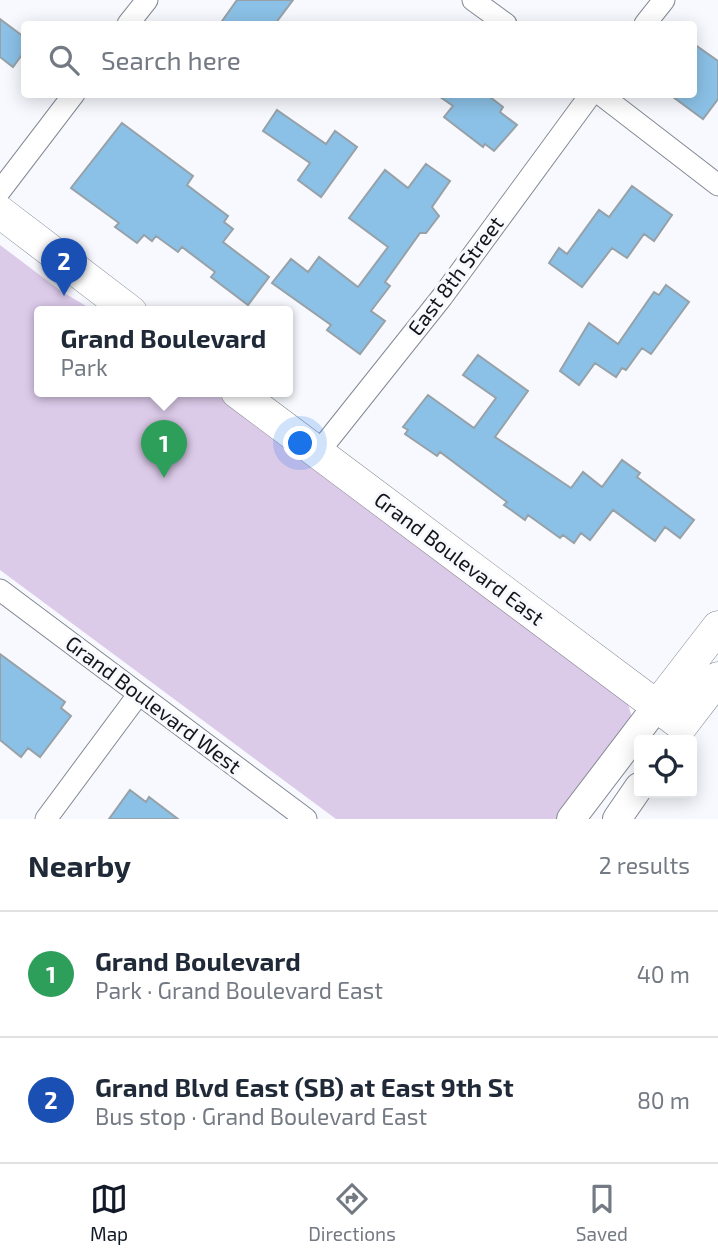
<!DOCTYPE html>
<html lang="en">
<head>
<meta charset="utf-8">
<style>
  body { margin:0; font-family:"Exo 2",sans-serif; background:#f6f6f7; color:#1f2937 }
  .controls { position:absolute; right:21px; bottom:21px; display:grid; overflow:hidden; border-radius:7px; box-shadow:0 4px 18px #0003 }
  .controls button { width:63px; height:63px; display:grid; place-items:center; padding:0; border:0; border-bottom:2px solid #e0e1e3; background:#fff; color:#1f2937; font:35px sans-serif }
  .you { position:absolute; left:301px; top:444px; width:24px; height:24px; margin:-18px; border:5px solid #fff; border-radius:50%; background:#1a73e8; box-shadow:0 0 0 10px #1a73e833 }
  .badge { display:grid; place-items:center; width:46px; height:46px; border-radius:50%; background:#111827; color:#fff; font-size:23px; font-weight:700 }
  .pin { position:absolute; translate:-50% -58px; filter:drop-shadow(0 2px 4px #0008) }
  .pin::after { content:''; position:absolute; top:37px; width:24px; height:21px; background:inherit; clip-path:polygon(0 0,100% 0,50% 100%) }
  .popup { position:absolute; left:34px; top:306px; width:259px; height:91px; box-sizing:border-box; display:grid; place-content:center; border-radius:7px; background:#fff; filter:drop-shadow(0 2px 5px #0005); font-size:23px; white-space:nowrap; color:#747a83 }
  .popup b { font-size:26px; color:#1f2937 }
  .popup::after { content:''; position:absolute; left:50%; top:100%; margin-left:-14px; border:14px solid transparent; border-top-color:#fff }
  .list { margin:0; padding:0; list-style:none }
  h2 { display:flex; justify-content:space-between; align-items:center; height:91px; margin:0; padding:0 28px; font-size:30px }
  h2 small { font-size:23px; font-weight:400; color:#747a83 }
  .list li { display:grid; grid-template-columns:46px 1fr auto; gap:21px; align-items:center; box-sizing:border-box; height:126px; padding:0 28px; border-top:2px solid #e0e1e3 }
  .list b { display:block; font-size:26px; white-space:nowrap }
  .list p { margin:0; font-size:23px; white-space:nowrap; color:#747a83 }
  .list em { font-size:23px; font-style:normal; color:#747a83 }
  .icon { flex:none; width:38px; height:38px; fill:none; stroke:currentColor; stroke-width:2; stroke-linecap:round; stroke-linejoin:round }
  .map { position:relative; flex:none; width:718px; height:819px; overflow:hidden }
  .search { position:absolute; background:#fff; box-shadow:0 4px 18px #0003; left:21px; right:21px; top:21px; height:77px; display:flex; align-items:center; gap:18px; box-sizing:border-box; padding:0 24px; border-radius:7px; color:#747a83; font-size:26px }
  .sheet { height:343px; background:#fff }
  nav { display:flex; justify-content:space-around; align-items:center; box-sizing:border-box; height:98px; border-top:2px solid #e0e1e3; background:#fff; font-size:19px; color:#747a83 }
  nav a { display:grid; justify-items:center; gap:4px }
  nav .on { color:#111827 }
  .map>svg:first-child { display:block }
  .green { fill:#dccae9 }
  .building { fill:#8bc1e6; stroke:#97a1a8; stroke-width:2 }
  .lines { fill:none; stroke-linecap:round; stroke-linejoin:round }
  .minor-casing { stroke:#848993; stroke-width:23 }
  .tertiary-casing { stroke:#848993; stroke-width:30 }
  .secondary-casing { stroke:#848993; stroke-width:33 }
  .minor { stroke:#fff; stroke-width:21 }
  .tertiary { stroke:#fff; stroke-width:28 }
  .secondary { stroke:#fff; stroke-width:32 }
  .labels { text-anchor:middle; stroke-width:6; stroke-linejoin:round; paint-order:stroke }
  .street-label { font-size:21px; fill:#141519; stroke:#f7f9fe }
</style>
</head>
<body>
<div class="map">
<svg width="718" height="819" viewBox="0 0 718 819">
  <rect width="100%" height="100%" fill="#f7f9fe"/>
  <path class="green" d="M0,245L61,291L96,312H40V392H214L622,698L628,704L633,721L560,819H336L0,570Z"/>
  <path class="building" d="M237,0H293L275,24H220Z
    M0,19L24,37V52L13,67L0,57Z
    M694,44L718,61V99L703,119L669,94H694Z
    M436,94H486L503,107L500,112L517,125L494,151L485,144L483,147L444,117L453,106Z
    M277,110L326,144L335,131L357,147L321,197L298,180L310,163L263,131Z
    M122,123L193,176L187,185L228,216L224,222L233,229L223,242L269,277L248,305L211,277L215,272L182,247L178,252L156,236L152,241L144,235L137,243L115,227L119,223L71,188Z
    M426,164L450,181L432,207L439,216L426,233H420L385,282L390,286L371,311L385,321L360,354L327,330L331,325L272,283L291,259L308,272L319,257L358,287L388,247L349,218L385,170L408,188Z
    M632,186L672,215L654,241L644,234L627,258L612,248L582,287L549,263L559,248L567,254L599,210L609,217Z
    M666,285L689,302L651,354L642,348L626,370L622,368L616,377L595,363L579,385L560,371L589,323L618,344L654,292L659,295Z
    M478,355L528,391L495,437L571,488L583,472L602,487L622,460L640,473L637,477L694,520L680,538L665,527L655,541L613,510L590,540L581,533L574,543L563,535L560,538L528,515L525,520L504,505L507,502L440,452L437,456L405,434L408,430L403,427L428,395L474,428L496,398L463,375Z
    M0,654L65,702L61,708L71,716L40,757L28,748L21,757L0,740Z
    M130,790L146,802L149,797L178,819H109Z"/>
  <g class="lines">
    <g class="minor-casing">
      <path id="minor" d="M473,0L506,24
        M128,24L147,0
        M645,24L664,0
        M600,94L718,185
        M0,191L74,94
        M317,454L442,297L591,94
        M0,590L306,819
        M46,819L138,695"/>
    </g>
    <g class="tertiary-casing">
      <path id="tertiary" d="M571,819L657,706
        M617,819L639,787"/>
    </g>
    <g class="secondary-casing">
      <path id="secondary" d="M0,212L131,312
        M237,392L682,725L718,678
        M657,706L718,627"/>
    </g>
    <use href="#minor" class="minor"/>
    <use href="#tertiary" class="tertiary"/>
    <use href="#secondary" class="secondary"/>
  </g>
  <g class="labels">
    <g class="street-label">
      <text transform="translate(456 276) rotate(-53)" y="7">East 8th Street</text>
      <text transform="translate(459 559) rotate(37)" y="7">Grand Boulevard East</text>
      <text transform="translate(153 705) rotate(37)" y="7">Grand Boulevard West</text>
    </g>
  </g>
</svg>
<div class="controls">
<button><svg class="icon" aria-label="locate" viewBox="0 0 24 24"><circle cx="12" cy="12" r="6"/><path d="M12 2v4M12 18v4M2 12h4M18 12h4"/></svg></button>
</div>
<div class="you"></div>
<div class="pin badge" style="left:164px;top:478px;background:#2e9e5b">1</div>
<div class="popup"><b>Grand Boulevard</b>Park</div>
<div class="pin badge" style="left:64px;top:296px;background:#1a4fb4">2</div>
<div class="search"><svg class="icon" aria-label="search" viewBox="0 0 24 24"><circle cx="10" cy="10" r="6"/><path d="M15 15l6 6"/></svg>Search here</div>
</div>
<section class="sheet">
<h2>Nearby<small>2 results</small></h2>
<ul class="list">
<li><span class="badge" style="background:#2e9e5b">1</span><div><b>Grand Boulevard</b><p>Park · Grand Boulevard East</p></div><em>40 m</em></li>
<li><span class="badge" style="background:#1a4fb4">2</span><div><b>Grand Blvd East (SB) at East 9th St</b><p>Bus stop · Grand Boulevard East</p></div><em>80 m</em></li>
</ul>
</section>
<nav>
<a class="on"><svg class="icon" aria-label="map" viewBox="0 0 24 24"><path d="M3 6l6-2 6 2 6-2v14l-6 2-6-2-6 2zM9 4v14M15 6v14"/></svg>Map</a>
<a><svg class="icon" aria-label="directions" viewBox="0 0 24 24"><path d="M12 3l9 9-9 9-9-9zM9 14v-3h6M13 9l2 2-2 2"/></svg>Directions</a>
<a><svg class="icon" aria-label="saved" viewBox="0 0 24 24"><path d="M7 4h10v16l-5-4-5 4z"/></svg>Saved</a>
</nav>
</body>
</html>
